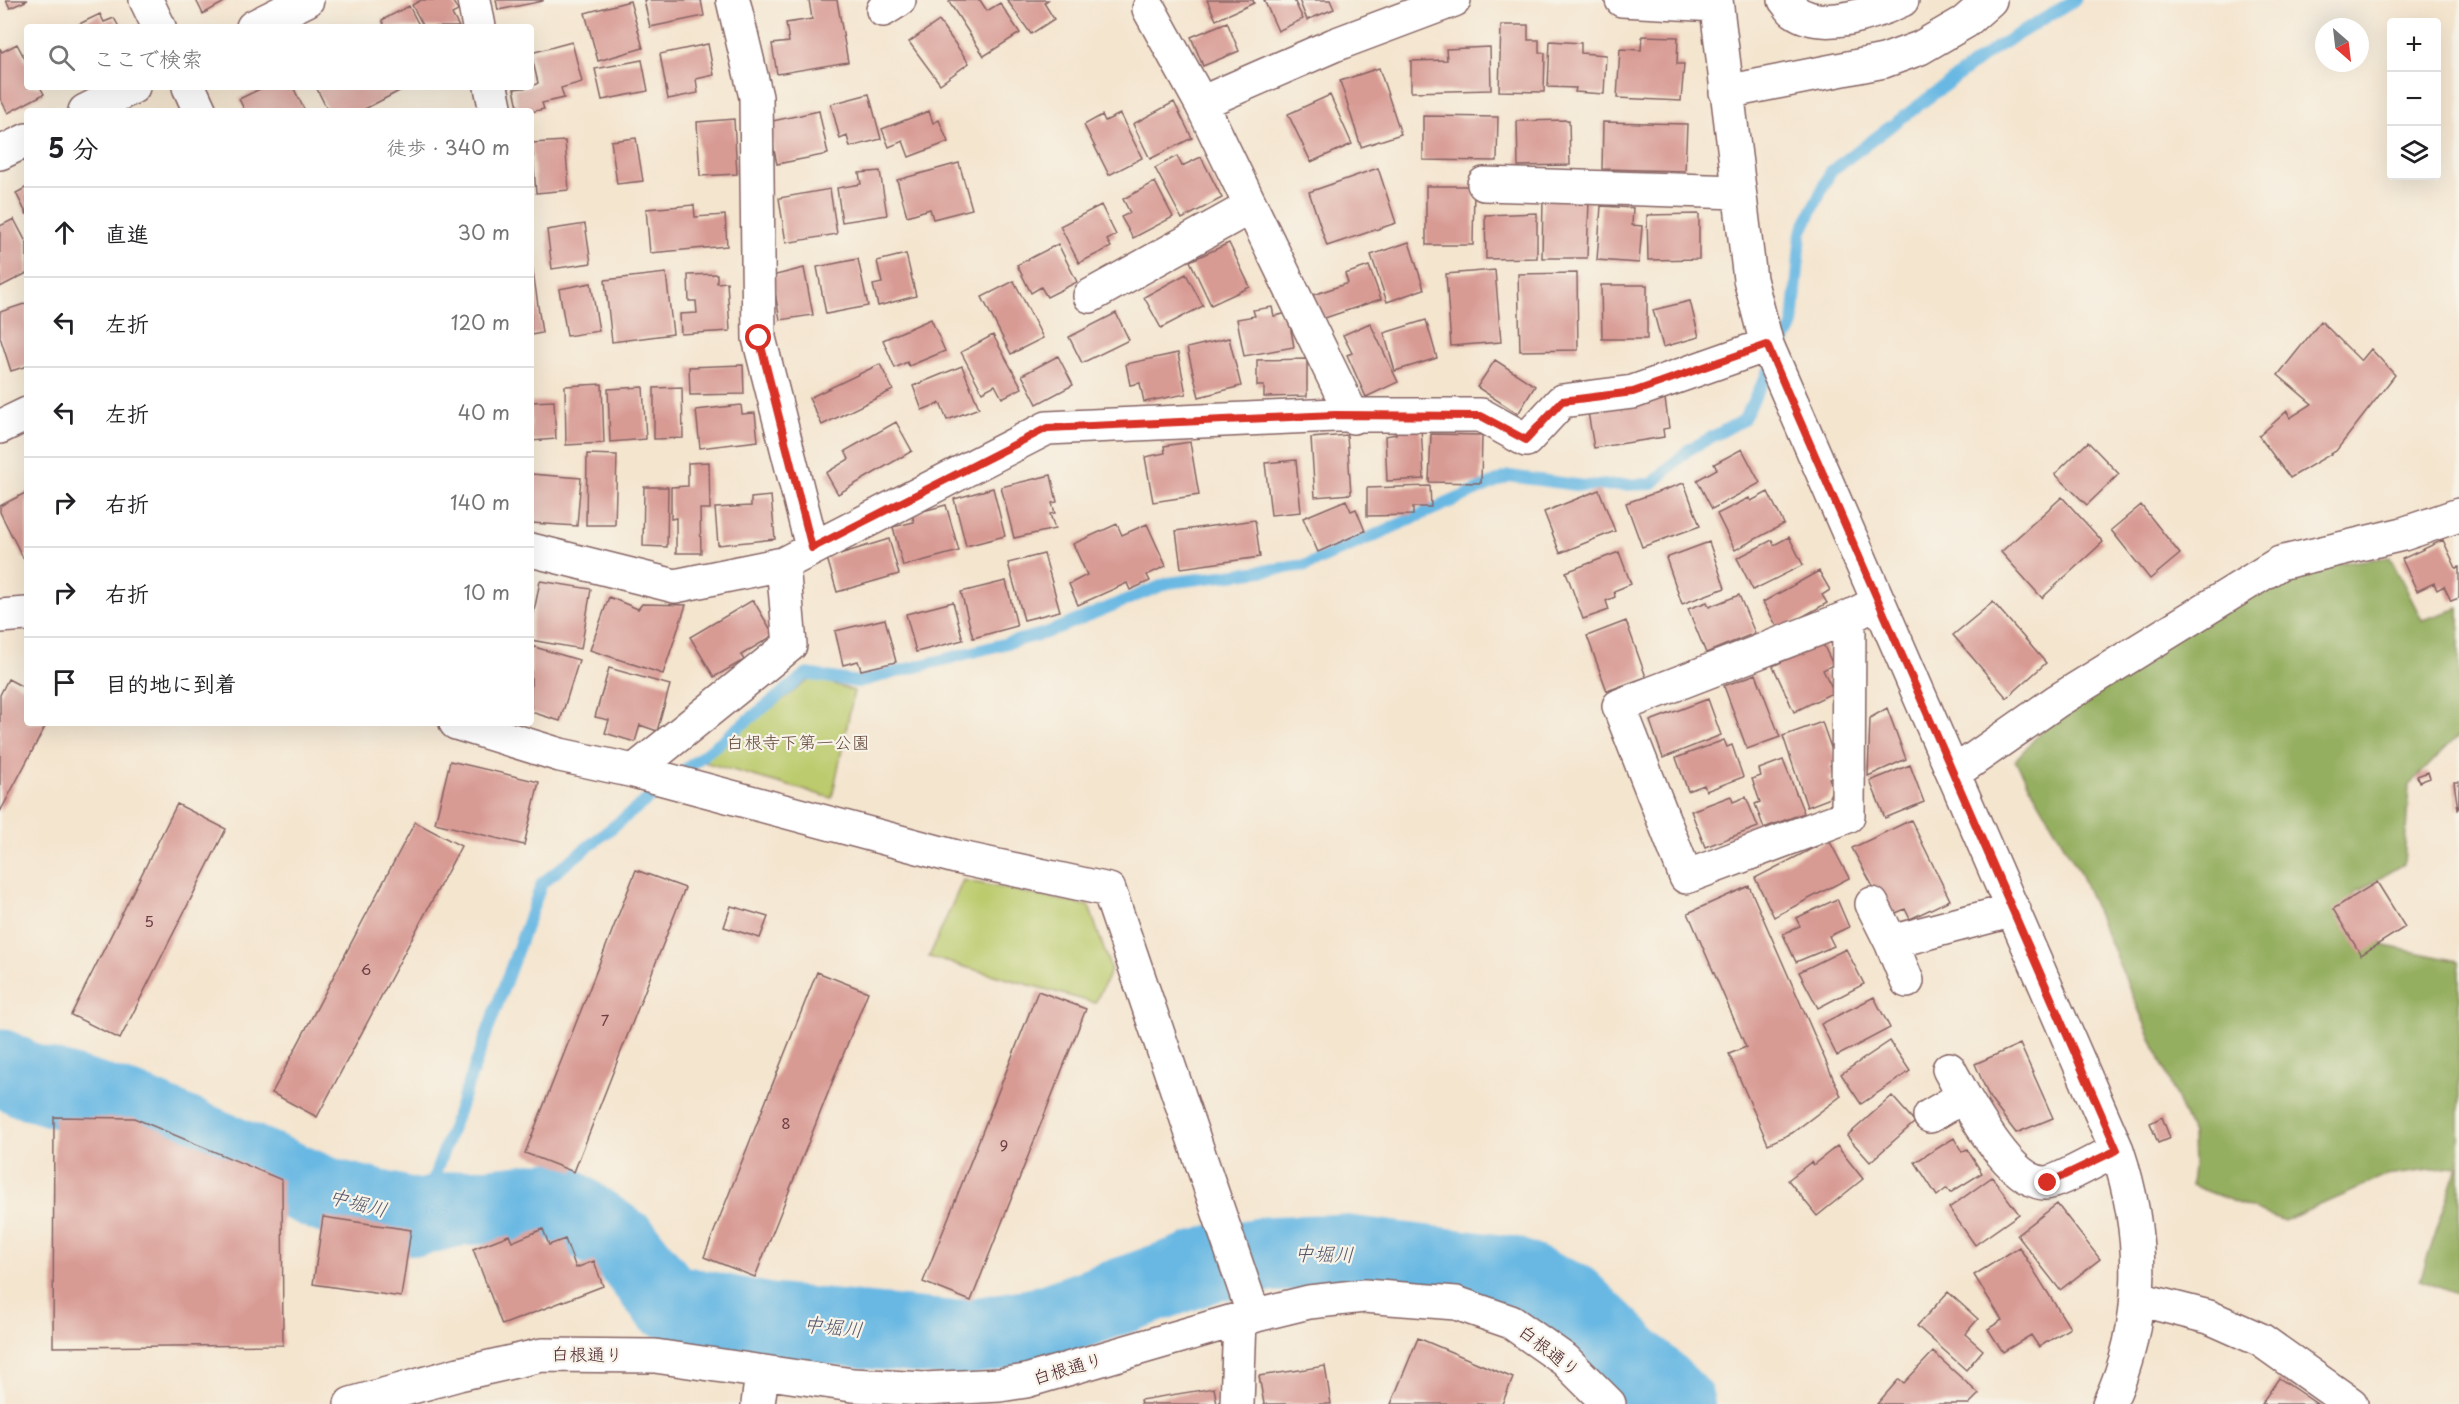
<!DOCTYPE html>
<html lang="ja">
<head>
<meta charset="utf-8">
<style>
  body { margin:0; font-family:"Playpen Sans","Klee One",sans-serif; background:#f6f6f6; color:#202124 }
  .controls { position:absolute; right:18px; top:18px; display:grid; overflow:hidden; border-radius:6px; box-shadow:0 6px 24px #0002 }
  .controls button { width:54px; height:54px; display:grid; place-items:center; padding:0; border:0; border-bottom:2px solid #e0e0e0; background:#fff; color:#202124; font:30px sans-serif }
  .compass { position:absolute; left:2315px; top:18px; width:54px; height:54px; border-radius:50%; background:#fff; box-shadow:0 6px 24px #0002; rotate:152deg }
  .stop { position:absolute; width:18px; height:18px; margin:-14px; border:4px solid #d93025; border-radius:50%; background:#fff }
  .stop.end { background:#d93025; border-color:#fff; box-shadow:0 2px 6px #0008 }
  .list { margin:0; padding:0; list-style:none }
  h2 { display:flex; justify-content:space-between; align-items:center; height:78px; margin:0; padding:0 24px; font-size:26px }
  h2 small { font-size:20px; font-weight:400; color:#757577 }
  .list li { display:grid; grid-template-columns:39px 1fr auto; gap:18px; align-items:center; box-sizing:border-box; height:90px; padding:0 24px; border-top:2px solid #e0e0e0 }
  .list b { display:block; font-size:22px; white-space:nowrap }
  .list em { font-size:20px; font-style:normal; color:#757577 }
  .icon { flex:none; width:33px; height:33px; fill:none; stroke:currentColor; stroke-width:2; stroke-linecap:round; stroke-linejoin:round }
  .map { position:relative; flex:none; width:2459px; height:1404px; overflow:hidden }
  .search { position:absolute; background:#fff; box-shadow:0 6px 24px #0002; left:24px; top:24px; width:510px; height:66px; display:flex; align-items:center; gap:15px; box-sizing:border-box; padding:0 21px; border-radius:6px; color:#757577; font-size:22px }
  .panel { position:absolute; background:#fff; box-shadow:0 6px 24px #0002; left:24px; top:108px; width:510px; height:618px; border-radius:6px }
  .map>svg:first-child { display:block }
  .green { fill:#bccb6d; stroke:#83754c; stroke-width:1.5 }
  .forest { fill:#95af60; stroke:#706746; stroke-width:1.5 }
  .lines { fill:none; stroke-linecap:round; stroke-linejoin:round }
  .stream { stroke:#68b8e3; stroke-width:12 }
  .river { stroke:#68b8e3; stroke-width:76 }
  .building { fill:#d89b94 }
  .minor-casing { stroke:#866464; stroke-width:36 }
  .minor { stroke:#fff; stroke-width:33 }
  .route { stroke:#d93025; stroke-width:8 }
  .labels { text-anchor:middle; stroke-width:4.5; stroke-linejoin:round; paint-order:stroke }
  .number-label { font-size:15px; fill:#6e3e45 }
  .park-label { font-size:18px; fill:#664a3c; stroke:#f7f3e8 }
  .street-label { font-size:18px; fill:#4a1f2b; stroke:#f7f3e8 }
  .water-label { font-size:20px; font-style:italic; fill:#54556b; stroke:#f7f3e8 }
</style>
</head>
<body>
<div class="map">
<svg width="2459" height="1404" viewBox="0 0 2459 1404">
  <rect width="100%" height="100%" fill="#f7f3e8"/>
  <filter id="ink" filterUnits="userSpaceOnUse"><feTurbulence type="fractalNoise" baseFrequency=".0167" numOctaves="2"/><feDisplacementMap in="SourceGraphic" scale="12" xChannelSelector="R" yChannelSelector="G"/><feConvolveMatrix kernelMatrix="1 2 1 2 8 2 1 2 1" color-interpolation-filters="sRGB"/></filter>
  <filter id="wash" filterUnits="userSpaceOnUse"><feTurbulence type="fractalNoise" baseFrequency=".008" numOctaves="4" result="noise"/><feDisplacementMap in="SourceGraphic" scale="24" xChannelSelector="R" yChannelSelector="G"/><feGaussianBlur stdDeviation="1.35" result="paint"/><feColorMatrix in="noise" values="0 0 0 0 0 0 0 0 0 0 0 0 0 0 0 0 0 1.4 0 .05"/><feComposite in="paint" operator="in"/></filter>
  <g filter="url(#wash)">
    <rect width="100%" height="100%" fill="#f4e5cf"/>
    <path class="green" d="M813,677L854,691L832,798L700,761Z
      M963,880L1089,906L1111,970L1095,1003L929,957Z"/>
    <path class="forest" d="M2390,557L2422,620L2459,608V735L2409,785L2404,864L2353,894L2385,946L2459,961V1295L2420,1280L2458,1166L2386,1176L2284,1221L2191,1185L2193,1166L2192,1134L2079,871L2015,760L2063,708L2284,570Z"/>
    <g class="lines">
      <path class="stream" d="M419,1218L542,883L806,674L858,682L1046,633L1168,583L1307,565L1509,476L1584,486L1652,484L1688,450L1743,420L1793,325L1801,233L1831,171L1995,48L2075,0"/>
      <path class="river" d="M0,1067L28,1081L130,1111L328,1196L419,1218L455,1209L556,1199L625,1247L667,1301L766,1321L955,1339L1039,1325L1211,1264L1270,1254L1336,1252L1510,1274L1570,1300L1677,1404"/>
    </g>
    <g id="blocks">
      <path class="building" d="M6,0H28L10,8Z
        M196,0H228L203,14Z
        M421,0H452L458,11L452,14L459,27H424L412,5Z
        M496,0H543V1L498,10Z
        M644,0H701L704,16L650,27Z
        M809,0H837L848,62L777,74L772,44L789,42L786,23L812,19Z
        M951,0H980L987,11L1000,3L1020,33L984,56L949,2Z
        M1007,0H1048L1044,3L1054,19L1031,34Z
        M1207,0H1253L1254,3L1216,20Z
        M1264,0H1294L1303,19L1278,31Z
        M1299,0H1330L1334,9L1307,20Z
        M630,1L643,48L598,61L585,13Z
        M409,6L420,27H385L382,20Z
        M100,14L104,22L114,18L119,27H73Z
        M939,21L969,63L940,84L909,42Z
        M1227,22L1239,51L1203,66L1191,37Z
        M1501,25H1528V40H1539V53H1545L1544,92L1499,91Z
        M1642,36L1678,37L1677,64H1684L1681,101L1617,98L1620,49L1641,50Z
        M1550,41L1581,43V53L1606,55L1604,94L1575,92L1576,88L1548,87Z
        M572,42L582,82L561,88L564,98L542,103L544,109L531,112L519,111L514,89L531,87L538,83L531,53Z
        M17,44L27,63V87H40L44,94L8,113L0,98V48L2,52Z
        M708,44L714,75L696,79L698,93L668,99L660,54Z
        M1490,47L1491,90L1411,92V61L1447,60L1446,49Z
        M642,60L648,91L602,100L595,69Z
        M1379,68L1401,134L1361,147L1340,81Z
        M264,87H293L305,111H245L239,99Z
        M316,87H407L361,111H328Z
        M869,94L881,139L850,147L847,136L840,139L831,104Z
        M1330,95L1352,144L1311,162L1288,114Z
        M1174,102L1192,138L1150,159L1133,124Z
        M819,111L828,154L777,164L768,122Z
        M929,111L933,123L939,120L948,142L909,157L903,141L889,147L882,129Z
        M1120,114L1142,158L1109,175L1084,125L1102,115L1105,121Z
        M1423,116L1498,117L1497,161L1423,160Z
        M734,119L737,174L700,176L697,122Z
        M1569,120L1570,165L1518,166L1517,121Z
        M1603,122L1687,124L1685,171L1602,169Z
        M636,138L643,181L617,184L611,141Z
        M565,141L569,190L536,193L532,143Z
        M1177,156L1182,166L1201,157L1222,198L1182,219L1155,168Z
        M959,163L972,209L933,219L930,209L907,216L897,180Z
        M1378,168L1396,223L1327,246L1309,192Z
        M880,171L887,215L842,222L837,188L861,184L859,173Z
        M1155,182L1173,217L1133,238L1121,217L1130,213L1123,199Z
        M1426,186H1474L1473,245H1426Z
        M27,187V215L16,193Z
        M830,189L837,234L786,243L779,198Z
        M1543,199L1589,200L1587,258H1542Z
        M694,205L695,217L725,215L727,246L650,253L646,209Z
        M1101,205L1116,235L1107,240L1111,247L1079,263L1060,226Z
        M1601,206L1633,208L1632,225L1642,226L1639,263L1597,260Z
        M1537,213V258L1486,259L1485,215Z
        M1699,214V259L1648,260L1647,215Z
        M14,219L27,244V273L0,287V226Z
        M585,224L591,263L552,269L547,230Z
        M1409,242L1424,289L1387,302L1371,255Z
        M1229,243L1250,287L1211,305L1190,261Z
        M1058,244L1077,282L1047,297L1041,287L1031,293L1017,265Z
        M906,254L916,296L878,306L873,285L882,283L877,261Z
        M858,259L868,306L826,314L817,267Z
        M532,264L542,333L531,335V265Z
        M1369,266L1381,299L1322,319L1313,295L1348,283L1345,274Z
        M804,268L813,315L780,320L772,276Z
        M1495,270L1501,342L1451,346L1446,274Z
        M666,273L673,334L612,342L605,280Z
        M1577,273L1578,350L1520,351L1518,274Z
        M717,274V283L727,282L730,331L681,334L680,314L697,313L696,301H689L688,275Z
        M1186,274L1203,306L1161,328L1144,297Z
        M1014,281L1043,338L1011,354L982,297Z
        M591,283L599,331L567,336L559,289Z
        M1601,285H1647V339H1602Z
        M1690,301L1699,337L1663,347L1653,310Z
        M27,303V366L11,371L0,337V312Z
        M1272,307L1274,316L1288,313L1294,347L1244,356L1237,319L1255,316L1253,310Z
        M1116,313L1129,340L1082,363L1069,337Z
        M931,319L945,351L909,366L907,362L895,368L883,340Z
        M1426,320L1437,358L1395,371L1384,333Z
        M2321,321L2361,361L2371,349L2395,375L2336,451L2290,478L2259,436L2287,411L2290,418L2312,404L2278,375Z
        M1370,323L1398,382L1366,397L1347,355L1352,353L1343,335Z
        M993,335L1022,388L1002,398L995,385L982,392L961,352Z
        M1229,338L1241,386L1199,397L1187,348Z
        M1178,353L1186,394L1144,402L1140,383L1130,385L1126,364Z
        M1058,356L1073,385L1037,404L1022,375Z
        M1307,359V396L1264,397V386H1257V360Z
        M1495,360L1535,386L1518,414L1477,387Z
        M880,364L893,390L822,425L809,398Z
        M743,365L744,394L690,395L689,367Z
        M962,366L979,408L947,420L940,403L922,410L913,386Z
        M602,384L604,443L566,445L565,386Z
        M643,387L646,439L610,442L608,389Z
        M682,387L683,438L654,439V388Z
        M1665,399L1669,428L1663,429L1664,437L1594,448L1588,412Z
        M554,401L556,439L531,441V402Z
        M741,405L742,414L755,413L758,441L700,448L696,410Z
        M896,422L912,451L838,494L826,473L849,459L845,451Z
        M1421,427L1424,479L1387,481L1385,436L1396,434V428Z
        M1431,434L1482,435L1481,483L1429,482Z
        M1347,435L1351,494L1315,497L1311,438Z
        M1190,442L1199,495L1153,502L1145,457L1165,453L1164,446Z
        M2088,442L2119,474L2087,505L2055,474Z
        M1742,449L1760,483L1712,509L1697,480L1717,469L1714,464Z
        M587,454L617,455L615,525H586Z
        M1296,460L1301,512L1271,515L1265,463Z
        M709,462L710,509H700L701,553H676V518L671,519V487L688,486V463Z
        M531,474L581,478L577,526L531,523Z
        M1051,475L1057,502L1052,503L1055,513L1050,514L1055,529L1014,538L1001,487Z
        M1684,483L1700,526L1642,547L1626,503Z
        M1430,486L1431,507H1413V515L1367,516V488Z
        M644,487H668L667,547L643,546Z
        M993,488L1005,536L966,546L954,499Z
        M1599,490L1615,531L1560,553L1544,512Z
        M27,492V556L23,558L0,512V506Z
        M1768,492L1784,524L1735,550L1717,514L1749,498L1751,501Z
        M771,496L775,539L718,545L715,508L751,506V498Z
        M2062,497L2103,542L2042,598L2001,552Z
        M1346,500L1351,511L1356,509L1365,531L1318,552L1303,518Z
        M946,505L959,551L903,566L893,527L914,522L912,514Z
        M2141,505L2180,554L2150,579L2111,530Z
        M1255,520L1260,557L1181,568L1176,531Z
        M1117,524L1122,535L1147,524L1166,566L1147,575L1150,581L1130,590L1127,583L1078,605L1069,584L1087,575L1073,544Z
        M1789,537L1803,565L1753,590L1737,558L1772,540L1774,545Z
        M889,539L899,574L837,592L827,558Z
        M2443,540L2456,568L2459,567V598L2451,601L2444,586L2437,590L2434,583L2417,591L2402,559Z
        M1709,542L1725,588L1682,604L1666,558Z
        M1619,552L1631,584L1614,591L1615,597L1606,601L1609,610L1583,619L1566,572Z
        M1044,554L1060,611L1024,620L1008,563Z
        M1819,571L1830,590L1822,595L1827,603L1779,630L1763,602Z
        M540,581L591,589L581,649L531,640V627Z
        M1006,581L1017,626L973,638L961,592Z
        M1739,595L1755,633L1706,653L1688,609L1707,602L1709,607Z
        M609,597L638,609L642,604L686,605L663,674L590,650Z
        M753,600L774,635L741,655L744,660L714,677L690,637Z
        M953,602L963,640L916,652L906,614Z
        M1993,602L2046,663L2007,698L1953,635Z
        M885,619L896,662L861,670L858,661L843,665L835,631Z
        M1626,621L1646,677L1607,691L1587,636Z
        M1822,642L1833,665L1823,670L1834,692L1794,712L1773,666Z
        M531,646L579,660L560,721L531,712Z
        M609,668L670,685L657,731L640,725L635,742L605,733L609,720L595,717Z
        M1756,674L1780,737L1747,749L1724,686Z
        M8,679L27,689V723H47L0,812V695Z
        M1708,699L1721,735L1663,758L1650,721Z
        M1887,708L1906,759L1868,776L1870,718Z
        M1822,722L1836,762L1830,765L1834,775L1829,778L1833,788L1828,799L1807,807L1783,736Z
        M1724,740L1727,747L1732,745L1743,777L1706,791L1704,785L1688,791L1676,758Z
        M1783,760L1804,813L1764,828L1755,804L1760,802L1752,779L1761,776L1759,769Z
        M450,761L539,782L524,845L435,823Z
        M1910,765L1924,802L1885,818L1870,781Z
        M2428,772L2430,778L2419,782L2417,776Z
        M2454,782H2459V809L2458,810Z
        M1731,796L1733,802L1746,797L1758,827L1705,847L1691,811Z
        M177,804L226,829L120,1039L71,1015Z
        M1911,820L1950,900L1910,919L1905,909L1889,916L1852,848Z
        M415,822L461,846L317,1117L272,1093Z
        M1829,840L1849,878L1774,917L1755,878Z
        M636,870L685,888L574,1172L525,1153Z
        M2377,882L2405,927L2361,955L2333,909Z
        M1749,886L1841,1096L1792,1133L1768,1144L1729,1054L1746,1047L1688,913Z
        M1837,899L1849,927L1829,936L1834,946L1796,962L1783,934L1800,926L1796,918Z
        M731,906L768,917L760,938L724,927Z
        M1846,949L1864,984L1818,1008L1799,972Z
        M817,972L868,992L755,1277L704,1257Z
        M1038,991L1086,1009L971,1301L923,1282Z
        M1874,997L1890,1028L1837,1056L1821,1024Z
        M1890,1041L1910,1071L1861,1104L1841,1074Z
        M2020,1044L2053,1118L2016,1133L1990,1099L1975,1064Z
        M1892,1096L1915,1122L1870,1162L1847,1136Z
        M54,1117L134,1118L282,1180L283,1345L53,1347Z
        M2162,1117L2170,1138L2158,1143L2150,1123Z
        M1954,1138L1962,1152L1967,1149L1982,1173L1950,1193L1947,1188L1937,1196L1915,1162Z
        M1837,1146L1863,1179L1817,1216L1788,1180L1811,1162L1813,1165Z
        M1992,1177L2019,1214L1975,1245L1949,1208Z
        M2057,1204L2100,1259L2060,1290L2017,1235Z
        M323,1217L411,1230L401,1297L313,1284Z
        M543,1229L549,1245L565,1239L576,1268L594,1261L603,1286L502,1325L473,1249L509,1235L512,1242Z
        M2019,1247L2070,1328L2039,1347L2031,1335L2003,1352L1988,1329L2002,1320L1974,1275Z
        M1948,1292L1978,1319L1965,1334L1983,1350L1966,1370L1917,1326Z
        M1418,1338L1513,1378L1502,1404H1391Z
        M1933,1352L1979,1394L1969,1404H1877L1899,1379L1904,1383Z
        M1325,1366L1331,1404H1264L1259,1376Z
        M2279,1378L2317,1404H2261Z
        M1214,1388L1217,1404H1141L1140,1400Z"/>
    </g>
  </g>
  <g filter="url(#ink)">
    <use href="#blocks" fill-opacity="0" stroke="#866464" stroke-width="1.5"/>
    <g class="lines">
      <g class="minor-casing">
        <path id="minor" d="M146,0L159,27
          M474,0L479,27
          M733,0L756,97L759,338L812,547
          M1622,0L1716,5
          M1716,0L1750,279L1767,345L2117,1150C2145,1233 2147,1324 2109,1404
          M1785,0C1788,3 1791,9 1794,11C1823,32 1874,13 1902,0
          M1149,9L1201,103L1353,417
          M883,10L899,0
          M253,27L307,0
          M189,87L200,111
          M491,87L496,111
          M1726,92L1884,61L1920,48L1965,22L1990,0
          M1201,103L1334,45L1454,0
          M85,111L133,87
          M0,153L27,140
          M1484,184L1739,192
          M1090,296L1250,207
          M0,427L27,414
          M531,550L675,586L783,564L1047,428L1335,415H1481L1526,440L1562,401L1633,392L1767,345
          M0,616L27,614
          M1849,617L1848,816L1686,877L1619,706L1849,617L1879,602
          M456,723L560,755L634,771L956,857L1109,890L1254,1316
          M634,771L790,645L783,564
          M1954,773L2057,701L2280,563L2403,534L2459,515
          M1872,904L1891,942L1907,981
          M1891,942L2014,910
          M1949,1069C1966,1100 2008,1182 2045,1183C2057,1183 2104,1156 2117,1150
          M1930,1116L1964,1096
          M2138,1299L2209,1317L2261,1340L2351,1404
          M351,1404L459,1374L542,1355L655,1356L852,1385L925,1389L1000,1385L1026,1381L1240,1319L1309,1302L1364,1296L1456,1303L1511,1322L1565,1360L1609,1404
          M758,1404L762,1373
          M1237,1404L1240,1319"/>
      </g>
      <use href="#minor" class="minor"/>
    </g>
  </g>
  <g class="lines" filter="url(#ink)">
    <path class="route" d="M759,338L812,548L1047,428L1335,415L1481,416L1526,440L1562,401L1633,392L1767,345L2117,1150L2048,1183"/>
  </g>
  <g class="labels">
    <g class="number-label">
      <text x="149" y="927">5</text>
      <text x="366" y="975">6</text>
      <text x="605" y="1026">7</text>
      <text x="786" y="1129">8</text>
      <text x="1004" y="1151">9</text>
    </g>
    <g class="park-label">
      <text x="798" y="749">白根寺下第一公園</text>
    </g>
    <g class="street-label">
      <text transform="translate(1549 1351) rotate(38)" y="6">白根通り</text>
      <text transform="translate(587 1355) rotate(1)" y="6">白根通り</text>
      <text transform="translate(1068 1369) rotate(-16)" y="6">白根通り</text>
    </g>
    <g class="water-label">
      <text transform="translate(358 1203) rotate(15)" y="7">中堀川</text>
      <text transform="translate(1324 1254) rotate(2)" y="7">中堀川</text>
      <text transform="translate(833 1327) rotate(6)" y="7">中堀川</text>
    </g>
  </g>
</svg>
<div class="controls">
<button>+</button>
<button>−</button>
<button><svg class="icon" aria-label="layers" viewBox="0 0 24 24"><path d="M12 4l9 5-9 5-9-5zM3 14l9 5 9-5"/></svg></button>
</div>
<svg class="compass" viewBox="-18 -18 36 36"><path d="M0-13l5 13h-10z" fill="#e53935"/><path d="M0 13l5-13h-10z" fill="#757577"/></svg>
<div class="stop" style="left:759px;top:338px"></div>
<div class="stop end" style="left:2048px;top:1183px"></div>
<div class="search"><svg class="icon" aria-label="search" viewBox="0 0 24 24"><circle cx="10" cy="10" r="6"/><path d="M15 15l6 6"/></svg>ここで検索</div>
<section class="panel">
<h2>5 分<small>徒歩 · 340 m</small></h2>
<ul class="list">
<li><svg class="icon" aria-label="ahead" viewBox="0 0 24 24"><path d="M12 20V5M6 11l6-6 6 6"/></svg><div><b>直進</b></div><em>30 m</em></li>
<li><svg class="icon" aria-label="left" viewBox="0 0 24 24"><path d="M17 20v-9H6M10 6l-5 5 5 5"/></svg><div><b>左折</b></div><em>120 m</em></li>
<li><svg class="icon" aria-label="left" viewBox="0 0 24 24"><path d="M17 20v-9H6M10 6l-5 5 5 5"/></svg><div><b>左折</b></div><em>40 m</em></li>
<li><svg class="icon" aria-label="right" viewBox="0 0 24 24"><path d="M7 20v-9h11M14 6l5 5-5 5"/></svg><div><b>右折</b></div><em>140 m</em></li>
<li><svg class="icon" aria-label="right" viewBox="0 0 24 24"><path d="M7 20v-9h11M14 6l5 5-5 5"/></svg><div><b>右折</b></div><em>10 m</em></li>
<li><svg class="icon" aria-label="arrive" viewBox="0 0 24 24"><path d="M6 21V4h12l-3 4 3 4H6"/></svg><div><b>目的地に到着</b></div></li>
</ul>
</section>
</div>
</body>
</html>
